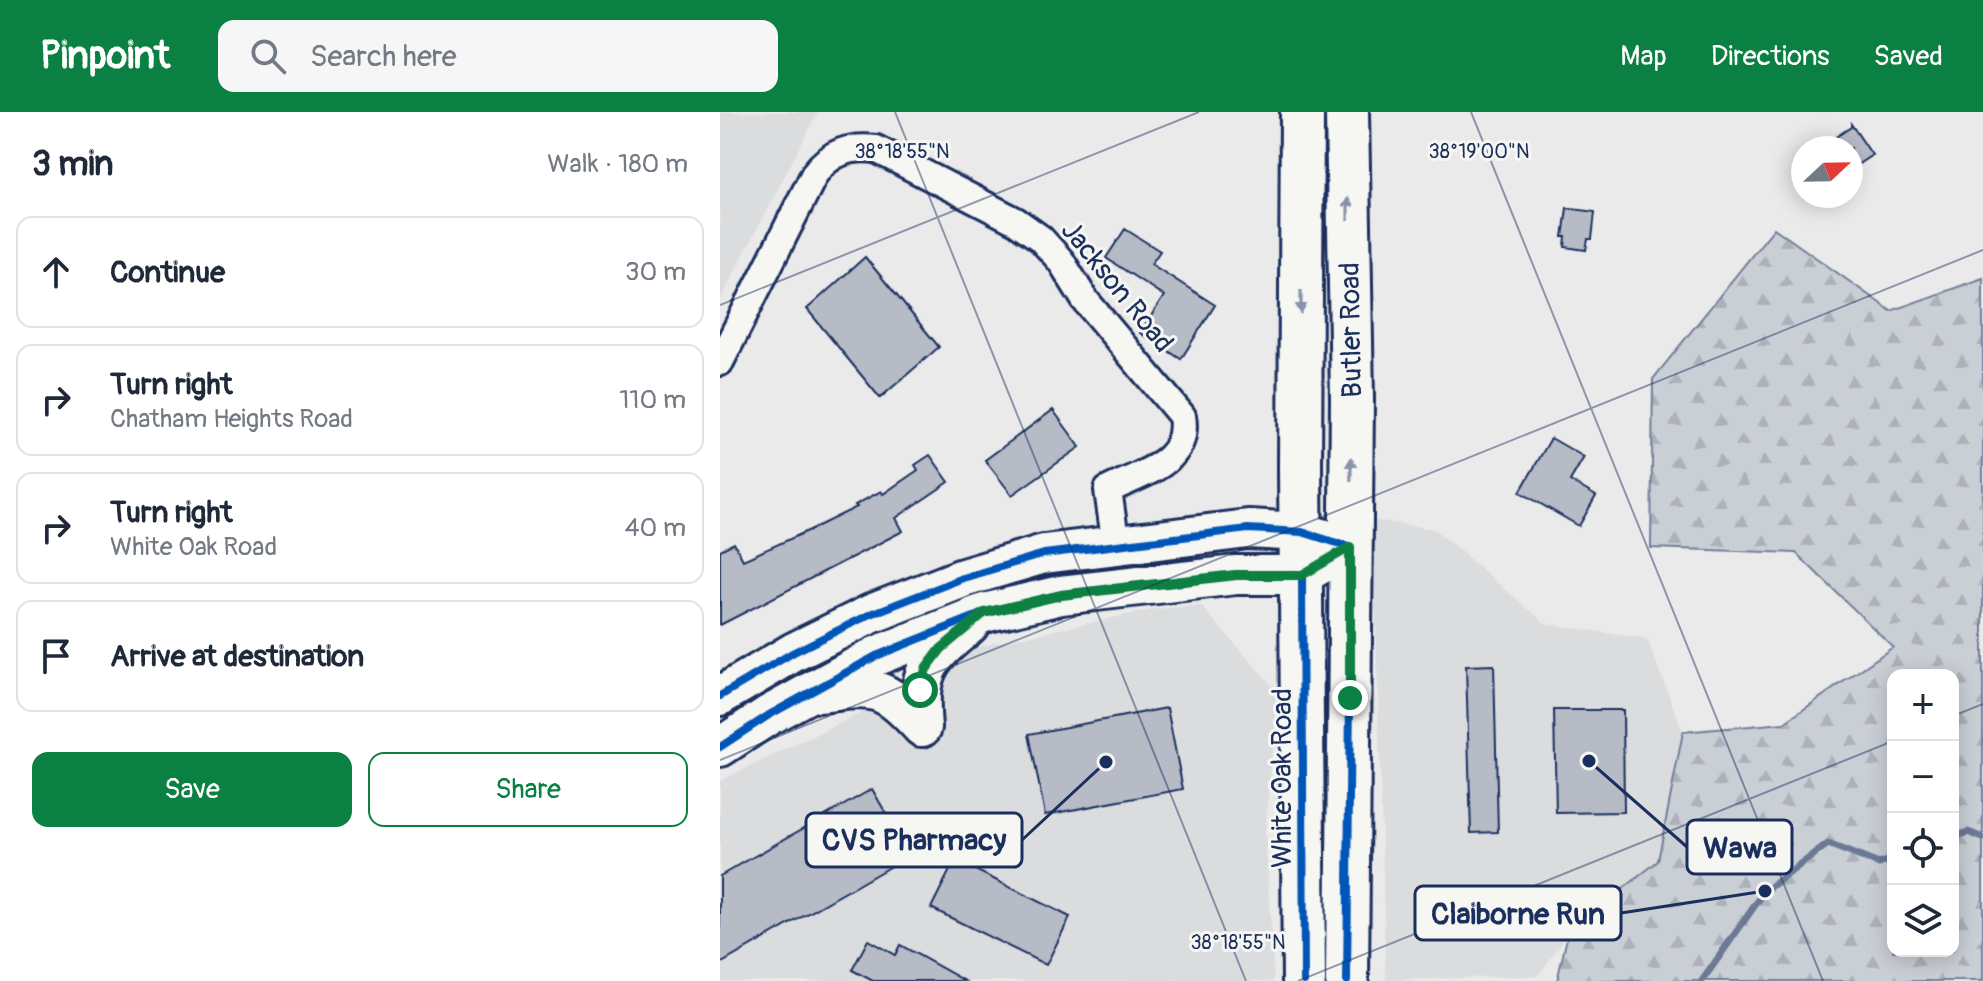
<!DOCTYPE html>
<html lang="en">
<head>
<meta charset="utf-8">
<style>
  body { margin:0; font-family:Pangolin,sans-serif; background:#f6f6f7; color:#1f2937 }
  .controls { position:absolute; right:24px; bottom:24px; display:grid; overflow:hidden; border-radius:16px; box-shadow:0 4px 20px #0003 }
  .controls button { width:72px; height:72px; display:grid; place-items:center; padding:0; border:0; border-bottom:2px solid #e0e1e3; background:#fff; color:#1f2937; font:40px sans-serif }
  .compass { position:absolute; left:1071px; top:24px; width:72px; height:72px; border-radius:50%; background:#fff; box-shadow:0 4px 20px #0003; rotate:68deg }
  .stop { position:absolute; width:24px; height:24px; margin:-18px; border:6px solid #0b8043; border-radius:50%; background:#fff }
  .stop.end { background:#0b8043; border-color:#fff; box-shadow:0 2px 8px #0008 }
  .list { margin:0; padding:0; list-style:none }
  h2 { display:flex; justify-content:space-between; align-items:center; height:104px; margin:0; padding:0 32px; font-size:34px }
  h2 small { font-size:26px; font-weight:400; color:#747a83 }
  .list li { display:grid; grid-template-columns:52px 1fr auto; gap:24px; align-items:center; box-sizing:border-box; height:112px; margin:0 16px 16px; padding:0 16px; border:2px solid #e0e1e3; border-radius:16px }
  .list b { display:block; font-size:30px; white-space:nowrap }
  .list p { margin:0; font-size:26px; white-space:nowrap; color:#747a83 }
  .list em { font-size:26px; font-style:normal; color:#747a83 }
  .actions { display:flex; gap:16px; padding:24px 32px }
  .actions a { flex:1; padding:18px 0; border:2px solid #0b8043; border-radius:16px; text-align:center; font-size:28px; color:#0b8043 }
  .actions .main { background:#0b8043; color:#fff }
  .icon { flex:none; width:44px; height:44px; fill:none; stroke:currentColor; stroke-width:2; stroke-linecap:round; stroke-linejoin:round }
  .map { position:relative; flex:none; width:1263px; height:869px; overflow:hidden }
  header { display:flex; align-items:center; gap:48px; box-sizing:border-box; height:112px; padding:0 40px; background:#0b8043; color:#fff }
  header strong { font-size:38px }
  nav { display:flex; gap:44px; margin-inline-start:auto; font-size:28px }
  .search { width:560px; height:72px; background:#f6f6f7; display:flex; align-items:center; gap:20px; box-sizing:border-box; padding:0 28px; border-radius:16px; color:#747a83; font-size:30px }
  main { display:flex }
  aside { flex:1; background:#fff }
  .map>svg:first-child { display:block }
  .built { fill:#dadcde }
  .forest { fill:url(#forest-firs); stroke:#727e9a; stroke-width:2; fill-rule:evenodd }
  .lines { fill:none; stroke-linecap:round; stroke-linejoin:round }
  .stream { stroke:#6c7995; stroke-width:7 }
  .building { fill:#b6bbc6; stroke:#1b2f5e; stroke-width:2 }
  .street-casing { stroke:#1b2f5e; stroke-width:32 }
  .secondary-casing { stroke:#1b2f5e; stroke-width:44 }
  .primary-casing { stroke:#1b2f5e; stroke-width:48 }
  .street { stroke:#f6f6f2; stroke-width:26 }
  .secondary { stroke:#f6f6f2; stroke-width:38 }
  .primary { stroke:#f6f6f2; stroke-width:42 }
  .cycleway-casing { stroke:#f6f6f2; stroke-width:13 }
  .cycleway { stroke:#0057b8; stroke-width:8 }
  .oneway { fill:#8892a8 }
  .route { stroke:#0b8043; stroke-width:10 }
  .ticks { fill:none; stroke:#1b2f5e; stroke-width:2; stroke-opacity:0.45 }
  .labels { text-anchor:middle; stroke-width:6; stroke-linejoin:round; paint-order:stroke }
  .street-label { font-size:28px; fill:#1b2f5e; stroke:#f6f6f2 }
  .ticks-label { font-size:20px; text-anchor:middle; fill:#1b2f5e; stroke:#f6f6f2; stroke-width:6; stroke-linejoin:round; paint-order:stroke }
  .leader { fill:none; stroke:#1b2f5e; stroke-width:3 }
  .callout-dot { fill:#1b2f5e; stroke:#f6f6f2; stroke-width:3 }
  .callout { fill:#f6f6f2; stroke:#1b2f5e; stroke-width:3 }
  .callout-label { font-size:30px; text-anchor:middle; font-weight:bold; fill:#1b2f5e }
</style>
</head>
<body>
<header>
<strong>Pinpoint</strong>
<div class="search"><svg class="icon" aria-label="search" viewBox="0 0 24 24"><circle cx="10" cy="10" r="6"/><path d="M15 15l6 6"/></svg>Search here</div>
<nav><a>Map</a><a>Directions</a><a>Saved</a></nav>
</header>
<main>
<aside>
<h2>3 min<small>Walk · 180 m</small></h2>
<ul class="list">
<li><svg class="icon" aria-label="ahead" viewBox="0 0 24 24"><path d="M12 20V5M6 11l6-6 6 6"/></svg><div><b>Continue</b></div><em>30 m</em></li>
<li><svg class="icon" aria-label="right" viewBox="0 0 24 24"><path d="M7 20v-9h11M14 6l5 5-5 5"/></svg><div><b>Turn right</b><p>Chatham Heights Road</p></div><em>110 m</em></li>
<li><svg class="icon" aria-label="right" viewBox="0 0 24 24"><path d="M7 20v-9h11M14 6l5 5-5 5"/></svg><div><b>Turn right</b><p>White Oak Road</p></div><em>40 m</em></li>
<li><svg class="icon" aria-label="arrive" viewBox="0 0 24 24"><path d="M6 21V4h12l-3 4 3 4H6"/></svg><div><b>Arrive at destination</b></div></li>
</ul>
<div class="actions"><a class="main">Save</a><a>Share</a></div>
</aside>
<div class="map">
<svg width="1263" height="869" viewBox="0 0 1263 869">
  <defs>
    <pattern id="forest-firs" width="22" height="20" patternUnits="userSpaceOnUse" patternTransform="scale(2)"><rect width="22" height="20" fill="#caced5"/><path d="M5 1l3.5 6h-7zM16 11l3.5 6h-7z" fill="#adb1b9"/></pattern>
  </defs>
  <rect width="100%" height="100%" fill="#e9eae9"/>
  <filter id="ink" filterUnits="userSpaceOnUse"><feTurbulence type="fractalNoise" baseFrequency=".0125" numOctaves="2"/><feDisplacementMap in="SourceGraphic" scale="16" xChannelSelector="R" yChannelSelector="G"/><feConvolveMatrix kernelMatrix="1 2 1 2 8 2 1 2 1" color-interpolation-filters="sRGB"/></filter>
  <g filter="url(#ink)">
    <path class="built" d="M0,0H98L0,188Z
      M653,408L714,417L826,512L927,527L963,620L938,749L848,821L818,864L666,868Z
      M481,494L558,580L545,721L554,869H0V669L224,561L242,538L435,497Z"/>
    <path class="forest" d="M1054,116L1171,199L1263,166V869H837L848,821L938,749L963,620L1064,611L1173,535L1076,441L931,436L933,267ZM1173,563H1233V839H1173Z"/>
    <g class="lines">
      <path class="stream" d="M1233,726L1248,720L1263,726
        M982,869L1045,779L1108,732L1159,752L1173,747"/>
    </g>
    <path class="building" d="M1131,12L1152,43L1131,57V36H1099L1131,15Z
      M847,96L875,100L872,127H868L866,138L845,135L846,125H843Z
      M405,117L440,139L431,152L495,193L461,247L420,221L444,184L386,146Z
      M145,145L219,235L160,286L87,197Z
      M333,298L360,335L292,383L265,348Z
      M831,326L864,345L850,369L876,384L859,414L800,380Z
      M210,343L229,370L176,406L183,419L0,513V438L14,431L23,448L90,418L137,395L135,393L161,379L163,382L198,358L195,353Z
      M774,553L778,720L751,721L746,554Z
      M447,596L463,677L325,703L309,622Z
      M834,598H903L904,700L836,701Z
      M152,677L190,743L0,852V764Z
      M235,748L350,805L326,853L211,796Z
      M148,828L175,843L180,833L245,869H153L132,858Z"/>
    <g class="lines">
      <g class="street-casing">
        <path id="street" d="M0,250L95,61C111,40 130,34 156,37L296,109L320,126L341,149L365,188L462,304C470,351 423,360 388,378L396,434"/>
      </g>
      <g class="secondary-casing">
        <path id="secondary" d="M99,581C155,574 162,572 202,615
          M0,584L74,540L151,502L243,466L324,442L528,417L582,420L608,428
          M202,615C197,559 206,548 249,513
          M0,635L49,603L156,544L264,501L341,483L516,463H582L630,435"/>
      </g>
      <g class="primary-casing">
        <path id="primary" d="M582,0L580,355L584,869
          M627,869L632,287L627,0"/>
      </g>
      <use href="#street" class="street"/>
      <use href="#secondary" class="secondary"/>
      <use href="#primary" class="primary"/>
      <g class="cycleway-casing">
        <path id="cycleway" d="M0,584L74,540L151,502L243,466L324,442L528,417L582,420L630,435
          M0,635L49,603L156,544L264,501L341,483L516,463H582L584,869
          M627,869L630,586"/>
      </g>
      <use href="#cycleway" class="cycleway"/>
    </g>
    <defs><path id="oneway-solid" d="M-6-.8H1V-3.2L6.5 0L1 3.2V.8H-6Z" transform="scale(2)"/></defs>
    <g class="oneway">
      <use href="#oneway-solid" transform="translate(628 97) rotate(-91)"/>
      <use href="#oneway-solid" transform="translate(581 190) rotate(90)"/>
      <use href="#oneway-solid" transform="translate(631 357) rotate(-89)"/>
    </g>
  </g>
  <g class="lines" filter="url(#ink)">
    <path class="route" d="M200,578L206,557L221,537L264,501L341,483L516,463H582L630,435V586"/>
  </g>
  <path class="ticks" d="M175,0L526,869M751,0L1103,869M0,193L479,0M1233,604L1263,592M0,648L1263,138M578,869L1173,629"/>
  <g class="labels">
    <g class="street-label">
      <text transform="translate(398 174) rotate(51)" y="10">Jackson Road</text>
      <text transform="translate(630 218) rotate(-91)" y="10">Butler Road</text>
      <text transform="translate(561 666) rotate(-90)" y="10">White Oak Road</text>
    </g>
  </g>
  <g class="ticks-label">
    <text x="182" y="46">38°18'55"N</text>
    <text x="759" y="46">38°19'00"N</text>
    <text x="518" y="837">38°18'55"N</text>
  </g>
  <path class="leader" d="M386 650L302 728M869 649L967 735M1045 779L901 801"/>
  <g class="callout-dot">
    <circle cx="386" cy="650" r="8"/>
    <circle cx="869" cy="649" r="8"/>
    <circle cx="1045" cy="779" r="8"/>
  </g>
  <g class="callout">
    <rect x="86" y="701" width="216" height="54" rx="8"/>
    <rect x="967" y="708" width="105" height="54" rx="8"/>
    <rect x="695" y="774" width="206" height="54" rx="8"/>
  </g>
  <g class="callout-label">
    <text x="194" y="738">CVS Pharmacy</text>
    <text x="1020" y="746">Wawa</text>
    <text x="798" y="812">Claiborne Run</text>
  </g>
</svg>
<div class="controls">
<button>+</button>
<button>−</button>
<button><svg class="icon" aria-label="locate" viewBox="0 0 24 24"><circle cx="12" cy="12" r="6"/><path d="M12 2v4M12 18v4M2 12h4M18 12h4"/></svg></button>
<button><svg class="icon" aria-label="layers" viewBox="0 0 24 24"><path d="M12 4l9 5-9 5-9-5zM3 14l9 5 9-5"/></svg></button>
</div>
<svg class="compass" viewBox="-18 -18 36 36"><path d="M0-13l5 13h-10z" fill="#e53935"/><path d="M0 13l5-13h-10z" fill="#747a83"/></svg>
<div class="stop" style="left:200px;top:578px"></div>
<div class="stop end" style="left:630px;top:586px"></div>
</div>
</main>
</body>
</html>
